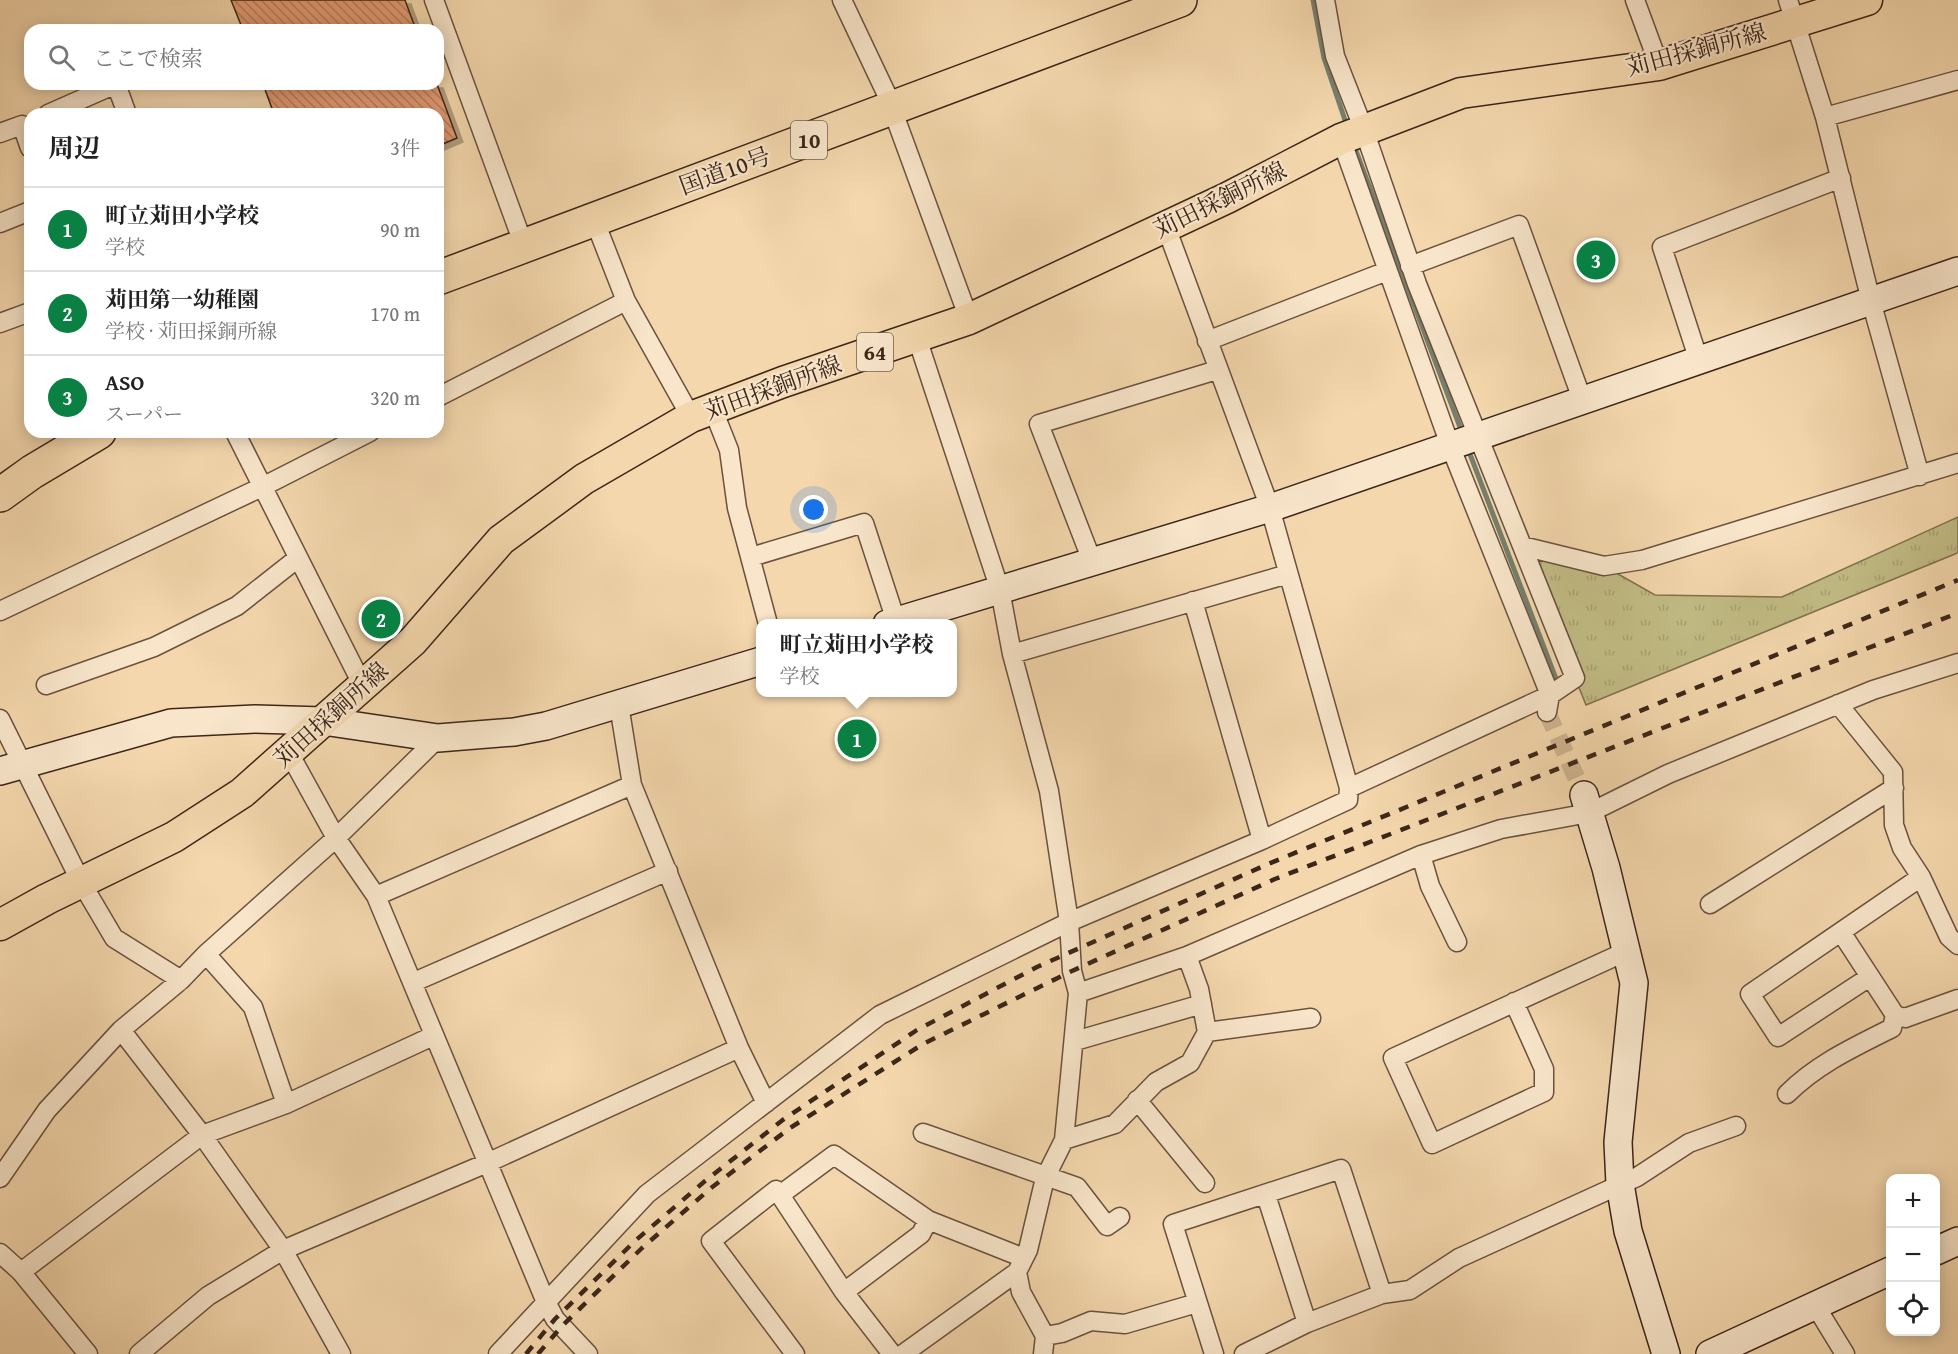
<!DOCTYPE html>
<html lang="ja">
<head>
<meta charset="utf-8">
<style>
  body { margin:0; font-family:"Gentium Book Plus","Noto Serif JP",serif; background:#f2f2f2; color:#222 }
  .controls { position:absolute; right:18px; bottom:18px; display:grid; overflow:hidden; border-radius:12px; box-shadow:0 3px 15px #0003 }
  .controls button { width:54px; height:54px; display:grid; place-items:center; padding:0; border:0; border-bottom:2px solid #e0e0e0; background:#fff; color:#222; font:30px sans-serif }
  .you { position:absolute; left:814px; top:510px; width:21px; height:21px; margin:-15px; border:4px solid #fff; border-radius:50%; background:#1a73e8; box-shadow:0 0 0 9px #1a73e833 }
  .badge { display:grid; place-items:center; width:39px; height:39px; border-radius:50%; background:#0b8043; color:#fff; font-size:20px; font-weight:700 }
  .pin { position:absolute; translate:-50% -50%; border:3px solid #fff; box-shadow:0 2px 6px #0006 }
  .popup { position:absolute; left:756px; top:619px; width:201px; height:78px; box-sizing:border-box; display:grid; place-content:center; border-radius:12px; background:#fff; filter:drop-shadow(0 2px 4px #0005); font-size:20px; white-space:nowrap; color:#767676 }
  .popup b { font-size:22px; color:#222 }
  .popup::after { content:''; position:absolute; left:50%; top:100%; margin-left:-12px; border:12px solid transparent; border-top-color:#fff }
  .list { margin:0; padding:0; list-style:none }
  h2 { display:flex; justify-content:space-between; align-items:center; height:78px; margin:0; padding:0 24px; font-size:26px }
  h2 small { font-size:20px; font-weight:400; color:#767676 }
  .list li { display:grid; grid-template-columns:39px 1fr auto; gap:18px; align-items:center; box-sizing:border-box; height:84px; padding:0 24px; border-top:2px solid #e0e0e0 }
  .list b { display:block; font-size:22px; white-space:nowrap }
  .list p { margin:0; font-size:20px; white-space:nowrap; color:#767676 }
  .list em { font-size:20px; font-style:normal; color:#767676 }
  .icon { flex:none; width:33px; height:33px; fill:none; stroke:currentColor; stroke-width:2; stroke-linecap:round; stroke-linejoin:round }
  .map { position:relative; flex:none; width:1958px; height:1354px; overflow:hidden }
  .search { position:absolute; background:#fff; box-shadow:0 3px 15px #0003; left:24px; top:24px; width:420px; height:66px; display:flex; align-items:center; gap:15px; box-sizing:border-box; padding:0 21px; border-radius:18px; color:#767676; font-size:22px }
  .panel { position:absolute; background:#fff; box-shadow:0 3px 15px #0003; left:24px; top:108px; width:420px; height:330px; border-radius:18px }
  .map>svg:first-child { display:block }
  .park { fill:url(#park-tufts); stroke:#7f714f; stroke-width:1.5 }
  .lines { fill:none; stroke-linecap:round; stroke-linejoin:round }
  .stream { stroke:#767f6c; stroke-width:5 }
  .building { fill:url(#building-back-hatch); stroke:#3c2619; stroke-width:1.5; filter:url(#shadow) }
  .street-tunnel { stroke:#cfb48f; stroke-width:18; stroke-dasharray:18 9; stroke-linecap:butt }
  .street-casing { stroke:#6a523e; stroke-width:21 }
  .secondary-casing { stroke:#3c2619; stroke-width:30 }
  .primary-casing { stroke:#3c2619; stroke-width:33 }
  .highway-casing { stroke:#3c2619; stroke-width:36 }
  .street { stroke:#f8e5ca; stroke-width:18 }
  .secondary { stroke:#f8e5ca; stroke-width:27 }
  .primary { stroke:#f4d7ad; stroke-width:30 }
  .highway { stroke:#f4d7ad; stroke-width:33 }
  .rail { stroke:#3c2619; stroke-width:4.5; stroke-dasharray:10 10; stroke-linecap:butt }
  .labels { text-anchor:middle; stroke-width:4.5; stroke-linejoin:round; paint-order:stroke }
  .shield { fill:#f8e5ca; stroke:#745f4e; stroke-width:1.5 }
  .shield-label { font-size:22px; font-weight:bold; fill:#3c2619 }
  .street-label { font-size:24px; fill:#3c2619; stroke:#f8e5ca }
</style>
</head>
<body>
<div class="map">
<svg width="1958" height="1354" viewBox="0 0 1958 1354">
  <defs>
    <pattern id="park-tufts" width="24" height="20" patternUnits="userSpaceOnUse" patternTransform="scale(1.5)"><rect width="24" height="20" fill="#c2bc85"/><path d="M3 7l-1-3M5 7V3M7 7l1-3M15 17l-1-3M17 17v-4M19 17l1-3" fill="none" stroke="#a8a172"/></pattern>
    <pattern id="building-back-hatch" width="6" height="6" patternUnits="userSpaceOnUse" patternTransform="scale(1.5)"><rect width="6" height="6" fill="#e39b72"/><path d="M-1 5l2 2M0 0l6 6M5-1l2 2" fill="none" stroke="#b97e5d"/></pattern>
    <filter id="shadow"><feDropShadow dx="6" dy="4" stdDeviation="0" flood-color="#0004"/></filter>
  </defs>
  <rect width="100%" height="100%" fill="#f4d7ad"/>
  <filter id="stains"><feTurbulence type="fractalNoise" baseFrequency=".00333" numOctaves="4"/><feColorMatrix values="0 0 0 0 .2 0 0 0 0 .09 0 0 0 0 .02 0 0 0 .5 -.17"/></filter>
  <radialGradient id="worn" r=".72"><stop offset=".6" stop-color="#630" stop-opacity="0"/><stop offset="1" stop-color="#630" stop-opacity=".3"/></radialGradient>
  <path class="park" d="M1958,517V552L1955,554L1586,705L1522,546L1604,566L1655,595L1782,597Z"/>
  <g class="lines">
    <path class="stream" d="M1313,0L1324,58L1347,126
      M1353,143L1463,435
      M1468,449L1558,684"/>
  </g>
  <path class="building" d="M231,0H405L416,30H243Z
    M263,84H437L457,138L438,146V114H274Z"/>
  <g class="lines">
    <path class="street-tunnel" d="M1547,712L1584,795"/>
    <g class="street-casing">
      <path id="street" d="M434,0L519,232
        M842,0L887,95L969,319
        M1325,0L1335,56L1364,130L1417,284L1575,678L1550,695L1349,788
        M1635,0L1659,65
        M1788,0L1825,117L1871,301L1920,476
        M48,114L116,84L127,114
        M1825,117L1958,80
        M0,133L22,125L30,148
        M1341,139L1451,448L1550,695L1547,712
        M592,214L626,301L691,417
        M0,223L30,211
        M1410,266L1519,225L1583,402
        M0,323L30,312
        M1207,341L1387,271
        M1699,361L1662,247L1841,178
        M438,397L626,301
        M712,407L729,450L737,508L768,624
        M235,432L363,686
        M1522,546L1604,566L1642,560L1958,463
        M751,557L864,523L896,621
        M1092,561L1039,424L1217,370
        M1193,601L1262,840
        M0,611L264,486L370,432
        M1012,654L1288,574
        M46,685L154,647L237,606L298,558
        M1838,704L1893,772L1894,825L1902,848L1921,877L1949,937L1958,945
        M619,705L632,785L739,1048L766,1103
        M0,719L81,882L114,938L181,980
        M289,753L336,838L376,896L545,1300L555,1319L588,1354
        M1421,855L1430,886L1457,942
        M376,896L632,785
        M1710,904L1894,788
        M1841,932L1895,1015L1905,1018L1958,999
        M206,954L253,1007L286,1104
        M1868,978L1778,1037L1750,994L1921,877
        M414,982L668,871
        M1078,993L1187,956L1421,855L1501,829L1589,813L1668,774L1873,690L1958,663
        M1514,1002L1544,1069V1092L1432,1144L1393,1058L1627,951
        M121,1030L202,1135L283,1250L341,1354
        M1207,1032L1311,1018
        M1075,1041L1202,1004
        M1787,1094C1817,1064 1854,1047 1892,1028L1895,1015
        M1137,1100L1205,1183
        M923,1133L1077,1187L1107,1226L1120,1217
        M1064,1140L1115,1124L1156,1082L1190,1063L1207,1032L1199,989L1187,956
        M0,1178L47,1110L121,1030L181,980L206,954L336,838L438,738
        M780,1195L776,1190L711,1241L795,1354
        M1266,1195L1307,1323
        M0,1253L21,1272L88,1354
        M21,1272L202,1135L286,1104L433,1036
        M1017,1272L1021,1292L1045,1336L1043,1354
        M844,1292L921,1234L928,1220
        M1815,1305L1845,1354
        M1045,1336L1062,1333L1091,1321L1125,1324L1197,1303
        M139,1354L208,1296L283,1250L487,1163L739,1048
        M498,1354L647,1194L880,1015L1069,922L1262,840L1348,800L1349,788L1270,508L1166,227
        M892,1354L844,1292L780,1195L834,1155L928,1220L1024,1258
        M903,1354L1017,1272L1028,1250L1045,1178L1064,1140L1078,993L1072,971L1069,922L1049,791L1012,654L1000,590L917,338
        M1214,1354L1173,1224L1341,1169L1382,1294
        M1244,1354L1307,1323L1382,1294L1410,1290L1459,1258L1637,1177L1689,1143L1736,1126"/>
    </g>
    <g class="secondary-casing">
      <path id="secondary" d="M887,624L1270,508L1958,271
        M0,771L171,723L255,719L323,721L438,738L514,732L546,726L761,661
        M1584,795L1606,868L1634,983L1618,1142L1620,1184L1628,1231L1666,1354
        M1936,1251L1958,1241
        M1710,1354L1890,1271"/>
    </g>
    <g class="primary-casing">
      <path id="primary" d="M0,925L47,899L174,837L242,793L413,641L501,540L584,479L691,417L783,382L969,319L1227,198L1341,139L1461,93L1659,65L1867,0"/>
    </g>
    <g class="highway-casing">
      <path id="highway" d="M438,278L1180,0
        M0,495L32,472L99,432"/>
    </g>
    <use href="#street" class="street"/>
    <use href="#secondary" class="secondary"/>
    <use href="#primary" class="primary"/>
    <use href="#highway" class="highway"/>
    <path class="rail" d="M526,1354L555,1319L636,1240L705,1181L784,1119L917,1030L1037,967L1268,864L1958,580
      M538,1354L562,1326L642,1248L711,1188L790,1128L923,1044L1072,971L1275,879L1958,613"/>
  </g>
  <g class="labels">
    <g class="shield">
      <rect x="791" y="121" width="36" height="38" rx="4.5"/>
      <rect x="857" y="333" width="36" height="38" rx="4.5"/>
    </g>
    <g class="shield-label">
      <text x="809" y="148">10</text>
      <text x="875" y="360">64</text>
    </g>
    <g class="street-label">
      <text transform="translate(1696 50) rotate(-15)" y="8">苅田採銅所線</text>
      <text transform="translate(725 171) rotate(-20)" y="8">国道10号</text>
      <text transform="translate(1220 200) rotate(-26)" y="8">苅田採銅所線</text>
      <text transform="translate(773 388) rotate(-20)" y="8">苅田採銅所線</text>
      <text transform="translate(331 715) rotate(-42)" y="8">苅田採銅所線</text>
    </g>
  </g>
  <rect width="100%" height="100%" filter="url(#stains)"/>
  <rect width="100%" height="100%" fill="url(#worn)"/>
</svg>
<div class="controls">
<button>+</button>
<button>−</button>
<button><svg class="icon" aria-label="locate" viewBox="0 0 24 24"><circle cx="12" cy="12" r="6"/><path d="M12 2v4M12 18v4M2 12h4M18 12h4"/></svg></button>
</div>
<div class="you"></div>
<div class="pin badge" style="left:857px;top:739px">1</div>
<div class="popup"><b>町立苅田小学校</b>学校</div>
<div class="pin badge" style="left:381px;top:619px">2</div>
<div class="pin badge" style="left:1596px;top:260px">3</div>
<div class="search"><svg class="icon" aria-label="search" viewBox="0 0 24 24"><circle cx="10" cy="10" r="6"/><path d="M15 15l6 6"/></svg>ここで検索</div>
<section class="panel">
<h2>周辺<small>3件</small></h2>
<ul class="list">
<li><span class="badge">1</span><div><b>町立苅田小学校</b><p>学校</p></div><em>90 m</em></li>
<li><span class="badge">2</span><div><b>苅田第一幼稚園</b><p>学校 · 苅田採銅所線</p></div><em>170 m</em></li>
<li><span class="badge">3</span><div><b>ASO</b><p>スーパー</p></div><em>320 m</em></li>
</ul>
</section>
</div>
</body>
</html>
